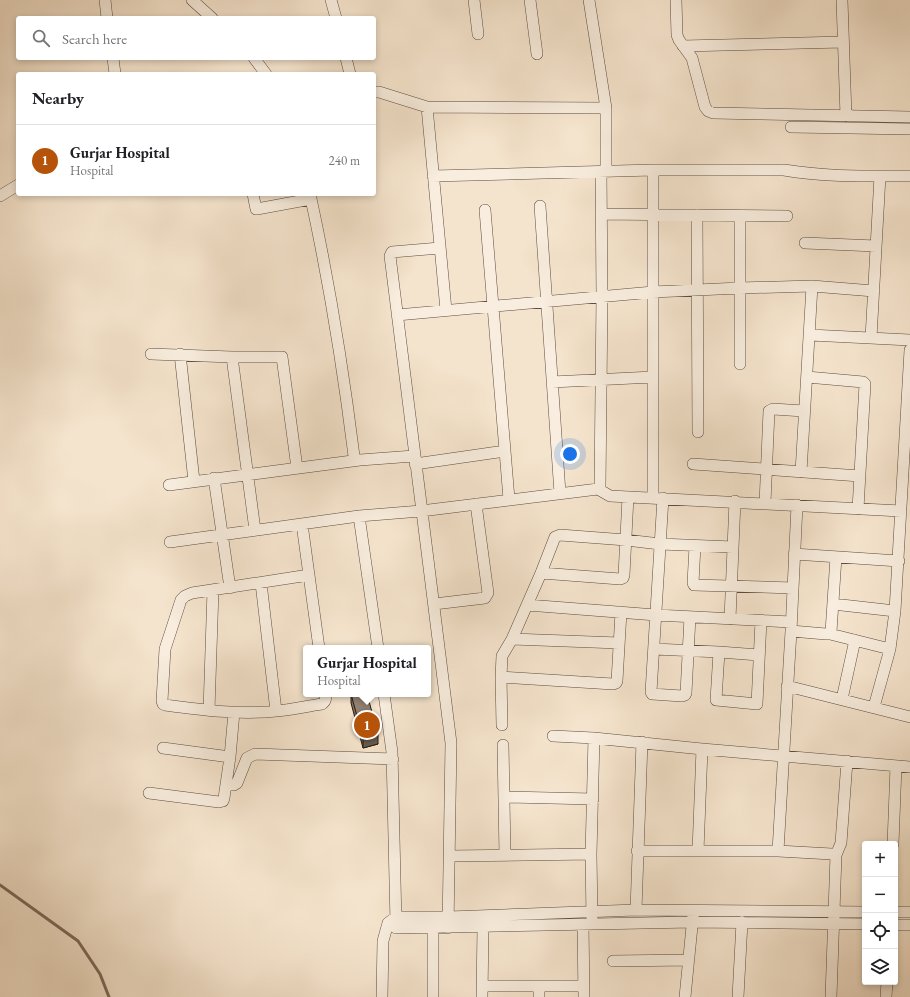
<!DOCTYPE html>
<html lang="en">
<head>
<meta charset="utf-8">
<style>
  body { margin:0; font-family:"EB Garamond",serif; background:#f2f2f2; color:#202124 }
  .controls { position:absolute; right:12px; bottom:12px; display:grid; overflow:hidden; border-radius:4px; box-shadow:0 2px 6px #0003 }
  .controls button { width:36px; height:36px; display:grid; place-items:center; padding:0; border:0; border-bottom:1px solid #e0e0e0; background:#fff; color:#202124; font:20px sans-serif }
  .you { position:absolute; left:570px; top:454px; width:14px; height:14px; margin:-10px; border:3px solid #fff; border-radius:50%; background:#1a73e8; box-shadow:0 0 0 6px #1a73e833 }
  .badge { display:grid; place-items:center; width:26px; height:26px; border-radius:50%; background:#b45309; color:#fff; font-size:13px; font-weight:700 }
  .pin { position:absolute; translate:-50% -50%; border:2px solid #fff; box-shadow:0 1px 4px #0006 }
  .popup { position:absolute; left:303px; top:645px; width:128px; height:52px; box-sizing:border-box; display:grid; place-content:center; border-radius:4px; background:#fff; filter:drop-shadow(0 1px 3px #0005); font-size:13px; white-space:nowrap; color:#757577 }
  .popup b { font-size:15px; color:#202124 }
  .popup::after { content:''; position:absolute; left:50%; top:100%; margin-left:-8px; border:8px solid transparent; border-top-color:#fff }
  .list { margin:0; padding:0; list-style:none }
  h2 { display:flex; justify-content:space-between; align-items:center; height:52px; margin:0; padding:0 16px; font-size:17px }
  h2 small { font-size:13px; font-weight:400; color:#757577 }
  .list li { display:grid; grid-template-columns:26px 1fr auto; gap:12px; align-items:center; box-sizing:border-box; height:72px; padding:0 16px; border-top:1px solid #e0e0e0 }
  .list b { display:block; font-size:15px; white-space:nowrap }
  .list p { margin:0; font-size:13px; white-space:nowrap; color:#757577 }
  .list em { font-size:13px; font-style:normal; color:#757577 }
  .icon { flex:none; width:22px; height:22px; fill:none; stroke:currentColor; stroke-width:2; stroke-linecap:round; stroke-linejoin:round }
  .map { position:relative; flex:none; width:910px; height:997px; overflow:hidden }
  .search { position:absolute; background:#fff; box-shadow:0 2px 6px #0003; left:16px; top:16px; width:360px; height:44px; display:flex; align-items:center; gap:10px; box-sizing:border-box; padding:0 14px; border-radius:4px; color:#757577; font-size:15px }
  .panel { position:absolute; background:#fff; box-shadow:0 2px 6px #0003; left:16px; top:72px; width:360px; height:124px; border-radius:4px }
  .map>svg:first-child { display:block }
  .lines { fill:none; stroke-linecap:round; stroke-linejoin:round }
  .stream { stroke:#7a6a5b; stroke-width:3 }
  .minor-casing { stroke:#5c4c40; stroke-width:12 }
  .minor { stroke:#f8edde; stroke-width:11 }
  .wall { fill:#7e7163; stroke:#291a11 }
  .shaded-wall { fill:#675c50; stroke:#291a11 }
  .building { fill:#938373; stroke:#291a11 }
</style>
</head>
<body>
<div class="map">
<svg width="910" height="997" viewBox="0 0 910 997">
  <rect width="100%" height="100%" fill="#f5e4cd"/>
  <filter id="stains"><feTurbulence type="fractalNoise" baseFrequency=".005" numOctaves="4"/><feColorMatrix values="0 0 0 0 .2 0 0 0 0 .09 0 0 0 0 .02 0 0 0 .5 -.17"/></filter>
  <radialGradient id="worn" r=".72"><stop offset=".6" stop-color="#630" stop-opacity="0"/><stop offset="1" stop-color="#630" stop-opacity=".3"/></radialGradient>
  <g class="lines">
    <path class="stream" d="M0,885L78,941L100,974L109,997"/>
    <g class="minor-casing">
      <path id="minor" d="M105,0L107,18
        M192,0L212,18
        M331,0L336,18
        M474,0L478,34
        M530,0L537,54
        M589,0L606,108V171
        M676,0L677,35L679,40L692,58L705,107L708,111L713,113L910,117
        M842,0L846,116
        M683,46L843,42
        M113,58L115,74
        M254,58L266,74
        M346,58L350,74
        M374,92H379L427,107L606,108
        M427,107L446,310
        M791,127L910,129
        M653,170V498
        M433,176L653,170H784C825,177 868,176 910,176
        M253,194L256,209H257L311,199
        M310,194C329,281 343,368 354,456L356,459L360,460L414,456
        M0,196L18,185
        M540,206L560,493
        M485,210L509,499
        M601,214L787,216
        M697,215L698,432
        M740,216V364
        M805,243L876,246
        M440,248L392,252L390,256L451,743L448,928
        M812,286L874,291
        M397,315L653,292L740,288L812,286L801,472
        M810,335L910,340
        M871,338L880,176
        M151,354L232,357H282L297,468
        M180,354L194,481
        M232,357L255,530
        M807,377L863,382L865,384L858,509
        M552,382L653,377
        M415,464L505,451
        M693,464L860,476
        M214,478L230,588
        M169,485L360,460
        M598,489L600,486L602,296L601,171
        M663,498L651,692L652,694L682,696L685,695L686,693L690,617
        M765,503L769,411L773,409L804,411
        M359,516L378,648
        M302,524L319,648
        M170,542L359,516L421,511L590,490L598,489L610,496L901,511
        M695,546L693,583L694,585L793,588
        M794,554L899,561
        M541,573L620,579L623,578L624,575L628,497
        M309,575L192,593L185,596L181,600L165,649L162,701L163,704L165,705C202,710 239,715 276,711C291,710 307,706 322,704C326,701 326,699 325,694
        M261,583L276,711
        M434,604L485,598L488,593L476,504
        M833,604L895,611
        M527,605L656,615L791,622
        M730,619L735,501
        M791,631L826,634H830L831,632L836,557
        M830,634L890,649
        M512,639L619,643
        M654,649L719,652L716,700L757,704L761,620
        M719,652L759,655
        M501,677L613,684L616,683L617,681L621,612
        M787,686L910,717
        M384,694L392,752L396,923
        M842,699L855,640
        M874,707L890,649L895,611L910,350
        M209,710L213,590
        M502,725L501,677L502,656L512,639L541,573L555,537L560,535L626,540L660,544L733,547
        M553,736L594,738L702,749L910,767
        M503,745L505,855
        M163,748L230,757
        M226,785H234L237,783L247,758L255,754L393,759
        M149,793L219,802L223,801L224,798L230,757L234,712
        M504,797L593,799
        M893,844L896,766
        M637,851H778L832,854L836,855L831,997
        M698,851L702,749
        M778,851L791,631L797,505
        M591,854L592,918
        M836,855L841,843L847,761
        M449,856L591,854L594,738
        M636,910L642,742
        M895,912H910
        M388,923L396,928L692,922L865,924
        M583,924L584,997
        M895,925H910
        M433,928V997
        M613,961L689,960
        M482,986H584
        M382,997L383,941L388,923L396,917H449L636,910L865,912
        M482,997L483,927
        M539,997V986
        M685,997L693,916
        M738,997L742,922
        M886,997L887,982"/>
    </g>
    <use href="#minor" class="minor"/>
  </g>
  <path class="wall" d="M351,694L378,744L363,748L351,703Z"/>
  <path class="shaded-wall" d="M378,734V744L363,748V738Z"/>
  <path class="building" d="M351,694H367L378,734L363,738Z"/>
  <rect width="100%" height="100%" filter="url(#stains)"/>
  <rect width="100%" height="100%" fill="url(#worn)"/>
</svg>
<div class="controls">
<button>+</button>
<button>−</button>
<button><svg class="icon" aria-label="locate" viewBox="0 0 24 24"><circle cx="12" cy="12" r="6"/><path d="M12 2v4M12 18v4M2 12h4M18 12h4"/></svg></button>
<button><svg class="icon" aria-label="layers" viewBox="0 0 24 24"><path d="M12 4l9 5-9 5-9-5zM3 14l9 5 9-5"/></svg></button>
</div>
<div class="you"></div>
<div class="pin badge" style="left:367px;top:725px">1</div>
<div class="popup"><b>Gurjar Hospital</b>Hospital</div>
<div class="search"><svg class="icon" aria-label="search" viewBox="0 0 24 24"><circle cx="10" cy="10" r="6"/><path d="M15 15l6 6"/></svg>Search here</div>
<section class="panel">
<h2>Nearby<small></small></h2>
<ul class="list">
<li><span class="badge">1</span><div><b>Gurjar Hospital</b><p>Hospital</p></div><em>240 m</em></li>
</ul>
</section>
</div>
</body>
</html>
